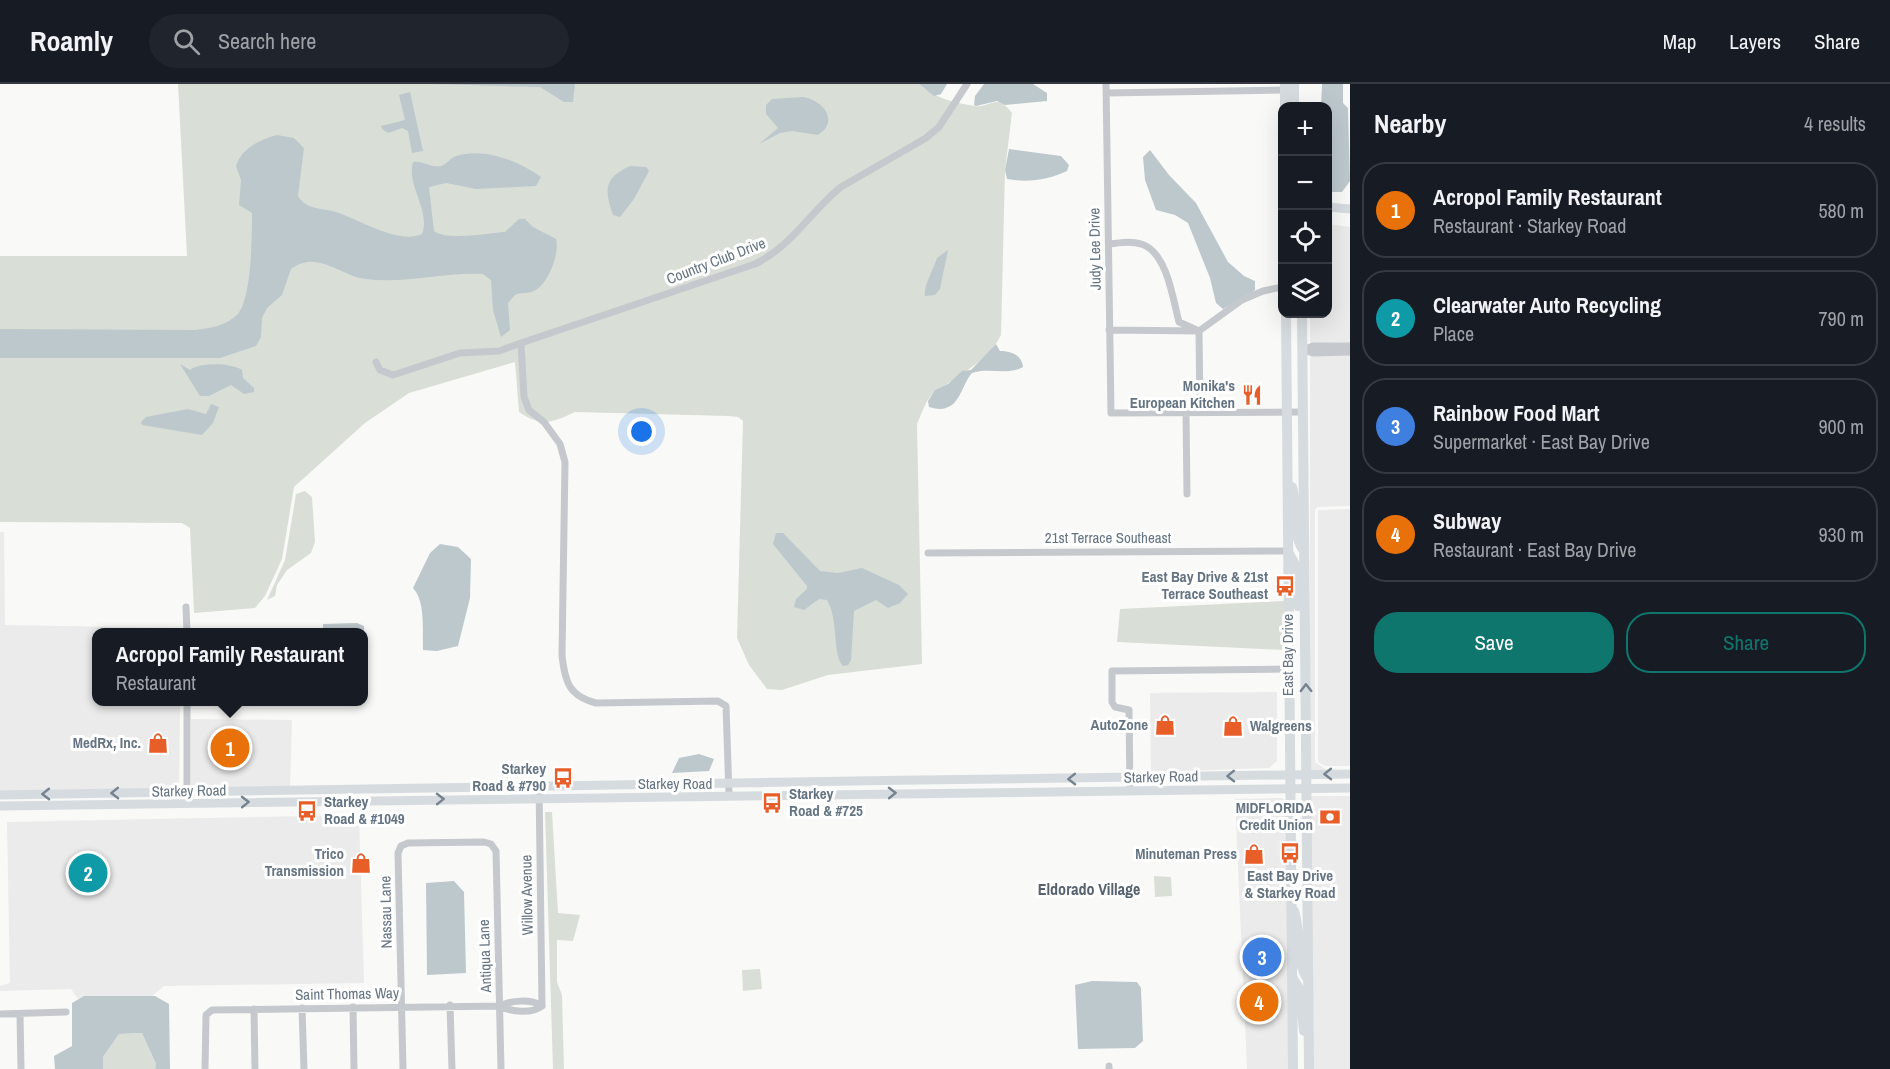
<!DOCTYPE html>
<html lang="en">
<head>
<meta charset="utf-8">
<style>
  body { margin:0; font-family:"Archivo Narrow",sans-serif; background:#20242c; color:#f1f3f6 }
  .controls { position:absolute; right:18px; top:18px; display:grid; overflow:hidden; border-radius:12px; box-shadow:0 6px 24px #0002 }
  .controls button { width:54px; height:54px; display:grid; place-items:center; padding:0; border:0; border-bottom:2px solid #363941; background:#171b24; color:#f1f3f6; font:30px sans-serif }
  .you { position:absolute; left:642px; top:348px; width:21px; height:21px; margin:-15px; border:4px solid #fff; border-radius:50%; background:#1a73e8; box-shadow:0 0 0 9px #1a73e833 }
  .badge { display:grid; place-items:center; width:39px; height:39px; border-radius:50%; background:#0f766e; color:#fff; font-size:20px; font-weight:700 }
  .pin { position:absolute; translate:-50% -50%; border:3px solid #fff; box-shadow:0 2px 6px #0006 }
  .popup { position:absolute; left:92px; top:544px; width:276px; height:78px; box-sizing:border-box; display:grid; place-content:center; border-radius:12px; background:#171b24; filter:drop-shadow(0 2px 4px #0005); font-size:20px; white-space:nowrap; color:#9ea1a6 }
  .popup b { font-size:22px; color:#f1f3f6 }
  .popup::after { content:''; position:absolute; left:50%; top:100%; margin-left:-12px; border:12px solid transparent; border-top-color:#171b24 }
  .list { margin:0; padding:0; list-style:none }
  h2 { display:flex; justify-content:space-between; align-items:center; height:78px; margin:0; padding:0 24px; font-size:26px }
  h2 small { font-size:20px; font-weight:400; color:#9ea1a6 }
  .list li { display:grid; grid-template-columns:39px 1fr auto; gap:18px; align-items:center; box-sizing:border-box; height:96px; margin:0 12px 12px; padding:0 12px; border:2px solid #363941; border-radius:24px }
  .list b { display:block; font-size:22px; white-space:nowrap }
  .list p { margin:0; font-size:20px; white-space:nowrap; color:#9ea1a6 }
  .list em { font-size:20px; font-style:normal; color:#9ea1a6 }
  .actions { display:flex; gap:12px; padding:18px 24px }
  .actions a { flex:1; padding:14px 0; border:2px solid #0f766e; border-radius:24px; text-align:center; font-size:21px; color:#0f766e }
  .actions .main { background:#0f766e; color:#fff }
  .icon { flex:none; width:33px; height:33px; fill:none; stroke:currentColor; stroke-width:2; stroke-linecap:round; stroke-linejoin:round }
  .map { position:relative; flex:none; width:1350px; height:985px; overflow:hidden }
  header { display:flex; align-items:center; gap:36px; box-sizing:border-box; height:84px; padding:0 30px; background:#171b24; border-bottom:2px solid #363941 }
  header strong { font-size:28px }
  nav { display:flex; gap:33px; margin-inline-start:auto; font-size:21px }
  .search { width:420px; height:54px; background:#20242c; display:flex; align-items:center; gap:15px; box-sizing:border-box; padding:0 21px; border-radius:33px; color:#9ea1a6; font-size:22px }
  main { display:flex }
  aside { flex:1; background:#171b24 }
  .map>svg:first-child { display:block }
  .built { fill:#eaebea }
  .green { fill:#d9dfd6 }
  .water { fill:#bdc8cd }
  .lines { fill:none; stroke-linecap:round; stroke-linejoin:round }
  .street { stroke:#c5c9cd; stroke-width:7 }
  .secondary { stroke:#d6dbdf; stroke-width:9 }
  .primary { stroke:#d6dbdf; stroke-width:10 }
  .oneway { stroke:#758391 }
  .labels { text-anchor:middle; stroke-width:6; stroke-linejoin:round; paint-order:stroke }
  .street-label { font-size:15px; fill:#647483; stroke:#fff }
  .poi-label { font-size:15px; font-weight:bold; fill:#647483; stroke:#fff; text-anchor:end }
  .neighbourhood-label { font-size:16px; font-weight:bold; fill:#56626e; stroke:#fff }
</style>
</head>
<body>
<header>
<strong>Roamly</strong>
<div class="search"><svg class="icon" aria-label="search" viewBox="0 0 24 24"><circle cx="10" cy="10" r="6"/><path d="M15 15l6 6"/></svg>Search here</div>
<nav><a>Map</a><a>Layers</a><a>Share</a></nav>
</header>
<main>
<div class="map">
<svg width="1350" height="985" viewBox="0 0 1350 985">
  <rect width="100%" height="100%" fill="#f9faf7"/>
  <path class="built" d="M1328,140L1350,143V259L1310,260V230H1328Z
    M1310,271H1350V422L1318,423L1315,426V678L1325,685L1350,687H1310Z
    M1350,425V682H1325L1318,678V426Z
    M0,448H4L5,541L180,544V548H97V618H180L179,704L0,708Z
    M1277,608V677L1269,684L1151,688L1150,609Z
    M191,635L292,636L290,702L191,704Z
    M1310,712H1350V985H1313Z
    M1282,714L1286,717L1290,985H1247L1235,715Z
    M359,731L364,899L164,902L152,912H84L78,915L71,905L0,907V902L10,899L7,738Z"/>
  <path class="green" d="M178,0H919C934,14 955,19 975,22C992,24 996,8 1012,29L1005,86L1001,251C990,274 966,287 947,300C943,303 938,304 935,307C926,315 922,329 917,340L922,580L828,591L782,606L767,605L749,581L737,554L743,337L738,333L728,332L575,328C552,339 541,343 519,328L515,278L409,309L365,339L294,403L282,475L265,512L255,524L194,529L190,444L182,439L0,438V172H187Z
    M305,407L312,413L315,458L311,469L287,486L277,501L275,512L267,516L285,476L296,410Z
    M1284,517L1285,566L1117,558L1120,525Z
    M545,728H552L558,829L580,831L573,857L557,856V898L562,911L564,985H553Z
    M1154,792L1171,793L1172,812L1155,813Z
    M760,885L762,905L743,907L742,886Z
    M142,949L156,980L155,985H103V973L119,950Z"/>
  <path class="water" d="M430,0H575L573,18H564L540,3Z
    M919,0H947L941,10L934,12Z
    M984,0H1033L1047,9V17L1005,21L997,17L976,22L974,21L975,12Z
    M1322,0H1343V19L1348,24L1350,97L1342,108H1328V22H1321Z
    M410,8L423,67L412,69L408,47L402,44L388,49L382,45L381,42L405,36L399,11Z
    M803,13C823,16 840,37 818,51L792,47L780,49L759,60L778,44L766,30V21L772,15Z
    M277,51L294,54L304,64L298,112C306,126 322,124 336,128C358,135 399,161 422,150C431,126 406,102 413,78C423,76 430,84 441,82C446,81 450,74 456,72C484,63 519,77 541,93L536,102L476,105L446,99L429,103L434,147C446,157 489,149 505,148L519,135H525L533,143L556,155C560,169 548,201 534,207C528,210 521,208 515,211L508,219L510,246L501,253L493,226L491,196L483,190C444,188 405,200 366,195C340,192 317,165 291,185L282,211L267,224L262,234L261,253L256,262L220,274H0V245L195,246C211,244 226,242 238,230C252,212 252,151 252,129L239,121L241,96L236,82C242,64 259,56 277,51Z
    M1009,65L1061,72L1069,81L1067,87C1047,96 1029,99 1007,95L1005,86Z
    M1150,66L1169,91L1196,119L1228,178L1244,192L1255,197V206L1251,209L1223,225L1216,219L1210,194L1188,139L1175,131L1156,126L1145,96L1143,73Z
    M630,82L646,83L649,87L634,115L620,133L613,131C604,105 604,94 630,82Z
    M948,166L940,205L935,211L925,212C923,203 934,184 937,174Z
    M996,260L1000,267C1011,267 1022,271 1023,283C1007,292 989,283 972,289C960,302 960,333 929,323L928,317L935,306L948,300L962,287L971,286Z
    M180,280L190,286C201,278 231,279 242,286L243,294L254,304V308L244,310L231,301L209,312H200Z
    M211,320L219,323L213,339L202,351L142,341L141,338L146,333L188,325L206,330Z
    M776,449H783L820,487L838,489L862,484L899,501L908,510L900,519L888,524L876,516L854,527L851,576L848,581L843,582C832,571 839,536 827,516L819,515L804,526L794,523L796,515L807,505V502L773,460Z
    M440,460L458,463L471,475L470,514L458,562L437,567L423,566C422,547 426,518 413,504L430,469Z
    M357,539L364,542V586V548H323V540Z
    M699,670L714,675L709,687L672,689L679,674Z
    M454,797L464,808L466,889L427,891L426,799Z
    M1092,897L1137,898L1141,904L1143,957L1135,964L1078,965L1075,901Z
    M84,912H155L169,920L170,985H155L156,980L142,949L119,950L103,973V985H55L54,972L72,962V919Z"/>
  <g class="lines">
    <path class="street" d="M1106,0L1111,329L1303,328
      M1106,9L1285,6
      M1109,160C1120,159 1136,156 1146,162C1168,174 1173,216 1179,238L1199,247L1200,328
      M1109,246L1199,247L1242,216L1263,207L1282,203
      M1303,266L1313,262H1350
      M1303,266L1313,269L1350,268
      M376,278L380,286L393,291L460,269L499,267L521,259
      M1186,328L1187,410
      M928,469L1288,467
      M186,523L187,548
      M539,700L542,922
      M1130,707L1129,626L1115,623L1112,618V587L1288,585
      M729,711L726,622L718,617L596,619C569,612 565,598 562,572L565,378L560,360L544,338L529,326L524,313L521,259L755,180C792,162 810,128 841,103L926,54L939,43L967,0
      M187,719V618
      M450,921L452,985
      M500,922C511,928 532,930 542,922
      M353,923L354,985
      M302,924L304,985
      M254,925L255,985
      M0,930L66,928
      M20,930L21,985
      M1109,982V985
      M205,985L206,931L212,926L500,922C511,916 531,915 542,922
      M403,985L398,769L401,762L408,759L484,758L491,760L496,767L501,985"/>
    <path class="secondary" d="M1328,123L1350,125
      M0,711C450,701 900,697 1350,690
      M0,722L1350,704"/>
    <path class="primary" d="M1285,0V22
      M1294,0V22
      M1286,230L1293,985
      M1302,230L1309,985
      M1292,403C1297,422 1292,447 1302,464
      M1288,468L1297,484L1298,522
      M1294,827C1301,848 1296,881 1308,895
      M1292,893L1300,906L1304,947"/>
  </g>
  <defs><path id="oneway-chevron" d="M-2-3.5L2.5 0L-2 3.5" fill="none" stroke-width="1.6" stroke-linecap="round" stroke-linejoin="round" transform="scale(1.5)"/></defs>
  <g class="oneway">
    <use href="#oneway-chevron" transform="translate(1306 604) rotate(-91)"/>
    <use href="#oneway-chevron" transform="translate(1328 690) rotate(179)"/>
    <use href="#oneway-chevron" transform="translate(1231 692) rotate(179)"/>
    <use href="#oneway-chevron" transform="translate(1072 695) rotate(179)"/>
    <use href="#oneway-chevron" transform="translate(115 709) rotate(179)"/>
    <use href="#oneway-chevron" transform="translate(892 709) rotate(-1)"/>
    <use href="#oneway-chevron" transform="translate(46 710) rotate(179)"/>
    <use href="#oneway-chevron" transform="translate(440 715) rotate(-1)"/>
    <use href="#oneway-chevron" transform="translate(245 718) rotate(-1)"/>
  </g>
  <defs>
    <g id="restaurant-bare" transform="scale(1.62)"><path d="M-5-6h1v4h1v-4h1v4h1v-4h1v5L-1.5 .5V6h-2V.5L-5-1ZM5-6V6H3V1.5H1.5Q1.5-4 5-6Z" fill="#e85e28" stroke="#fff" stroke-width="2.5" paint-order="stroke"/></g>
    <g id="bus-bare" transform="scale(1.62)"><path d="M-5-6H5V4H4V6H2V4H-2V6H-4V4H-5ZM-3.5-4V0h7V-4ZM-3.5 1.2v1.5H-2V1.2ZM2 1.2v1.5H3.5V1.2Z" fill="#e85e28" stroke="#fff" stroke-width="2.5" paint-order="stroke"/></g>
    <g id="shop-bare" transform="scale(1.62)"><path d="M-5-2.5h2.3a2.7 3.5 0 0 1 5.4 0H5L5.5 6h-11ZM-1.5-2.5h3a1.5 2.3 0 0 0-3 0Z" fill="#e85e28" stroke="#fff" stroke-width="2.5" paint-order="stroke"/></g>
    <g id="bank-bare" transform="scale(1.62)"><path d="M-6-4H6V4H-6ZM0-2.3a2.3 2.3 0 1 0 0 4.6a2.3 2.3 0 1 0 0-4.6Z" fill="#e85e28" stroke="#fff" stroke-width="2.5" paint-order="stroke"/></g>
  </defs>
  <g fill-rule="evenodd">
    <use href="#restaurant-bare" x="1252" y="311"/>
    <use href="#bus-bare" x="1285" y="502"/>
    <use href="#shop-bare" x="1165" y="641"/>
    <use href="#shop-bare" x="1233" y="642"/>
    <use href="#shop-bare" x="158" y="659"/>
    <use href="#bus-bare" x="563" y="694"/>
    <use href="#bus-bare" x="772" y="719"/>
    <use href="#bus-bare" x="307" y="727"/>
    <use href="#bank-bare" x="1330" y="733"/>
    <use href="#bus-bare" x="1290" y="769"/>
    <use href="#shop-bare" x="1254" y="770"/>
    <use href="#shop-bare" x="361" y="779"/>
  </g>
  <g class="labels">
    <g class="street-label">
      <text transform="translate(1095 165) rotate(-91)" y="5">Judy Lee Drive</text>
      <text transform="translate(716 177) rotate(-21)" y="5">Country Club Drive</text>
      <text x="1108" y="459">21st Terrace Southeast</text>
      <text transform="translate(1288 571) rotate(-90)" y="5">East Bay Drive</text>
      <text transform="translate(1161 693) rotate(-1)" y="5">Starkey Road</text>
      <text x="675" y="705">Starkey Road</text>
      <text transform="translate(189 707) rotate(-1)" y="5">Starkey Road</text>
      <text transform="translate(527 811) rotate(-91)" y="5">Willow Avenue</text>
      <text transform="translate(386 828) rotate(-91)" y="5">Nassau Lane</text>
      <text transform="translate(485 872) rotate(-92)" y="5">Antiqua Lane</text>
      <text transform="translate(347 910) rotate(-1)" y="5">Saint Thomas Way</text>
    </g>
    <g class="poi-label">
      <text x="1235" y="307">Monika's<tspan x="1235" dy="17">European Kitchen</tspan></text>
      <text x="1268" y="498">East Bay Drive &amp; 21st<tspan x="1268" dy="17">Terrace Southeast</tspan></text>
      <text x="1148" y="646">AutoZone</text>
      <text x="1250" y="647" text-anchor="start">Walgreens</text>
      <text x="141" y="664">MedRx, Inc.</text>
      <text x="546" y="690">Starkey<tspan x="546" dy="17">Road &amp; #790</tspan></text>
      <text x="789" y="715" text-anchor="start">Starkey<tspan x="789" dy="17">Road &amp; #725</tspan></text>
      <text x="324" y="723" text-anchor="start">Starkey<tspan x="324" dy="17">Road &amp; #1049</tspan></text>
      <text x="1313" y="729">MIDFLORIDA<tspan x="1313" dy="17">Credit Union</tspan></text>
      <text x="344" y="775">Trico<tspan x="344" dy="17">Transmission</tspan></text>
      <text x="1237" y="775">Minuteman Press</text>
      <text x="1290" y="797" text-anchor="middle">East Bay Drive<tspan x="1290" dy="17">&amp; Starkey Road</tspan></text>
    </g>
    <g class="neighbourhood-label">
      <text x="1089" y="811">Eldorado Village</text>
    </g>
  </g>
</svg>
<div class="controls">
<button>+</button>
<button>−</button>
<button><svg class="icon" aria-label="locate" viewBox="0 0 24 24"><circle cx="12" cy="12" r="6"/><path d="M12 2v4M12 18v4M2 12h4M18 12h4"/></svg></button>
<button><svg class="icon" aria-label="layers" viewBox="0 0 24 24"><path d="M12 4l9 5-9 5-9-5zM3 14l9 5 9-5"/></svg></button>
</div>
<div class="you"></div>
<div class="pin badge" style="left:230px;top:664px;background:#e8710a">1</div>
<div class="popup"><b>Acropol Family Restaurant</b>Restaurant</div>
<div class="pin badge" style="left:88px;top:789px;background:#0f9aa8">2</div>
<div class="pin badge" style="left:1262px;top:873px;background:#3f7fe0">3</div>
<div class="pin badge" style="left:1259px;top:918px;background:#e8710a">4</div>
</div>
<aside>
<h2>Nearby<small>4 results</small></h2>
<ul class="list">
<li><span class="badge" style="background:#e8710a">1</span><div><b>Acropol Family Restaurant</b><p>Restaurant · Starkey Road</p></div><em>580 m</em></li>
<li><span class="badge" style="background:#0f9aa8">2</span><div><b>Clearwater Auto Recycling</b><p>Place</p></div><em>790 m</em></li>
<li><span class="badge" style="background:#3f7fe0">3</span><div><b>Rainbow Food Mart</b><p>Supermarket · East Bay Drive</p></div><em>900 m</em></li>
<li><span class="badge" style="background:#e8710a">4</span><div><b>Subway</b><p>Restaurant · East Bay Drive</p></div><em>930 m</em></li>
</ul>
<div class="actions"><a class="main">Save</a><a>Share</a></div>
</aside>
</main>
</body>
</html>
